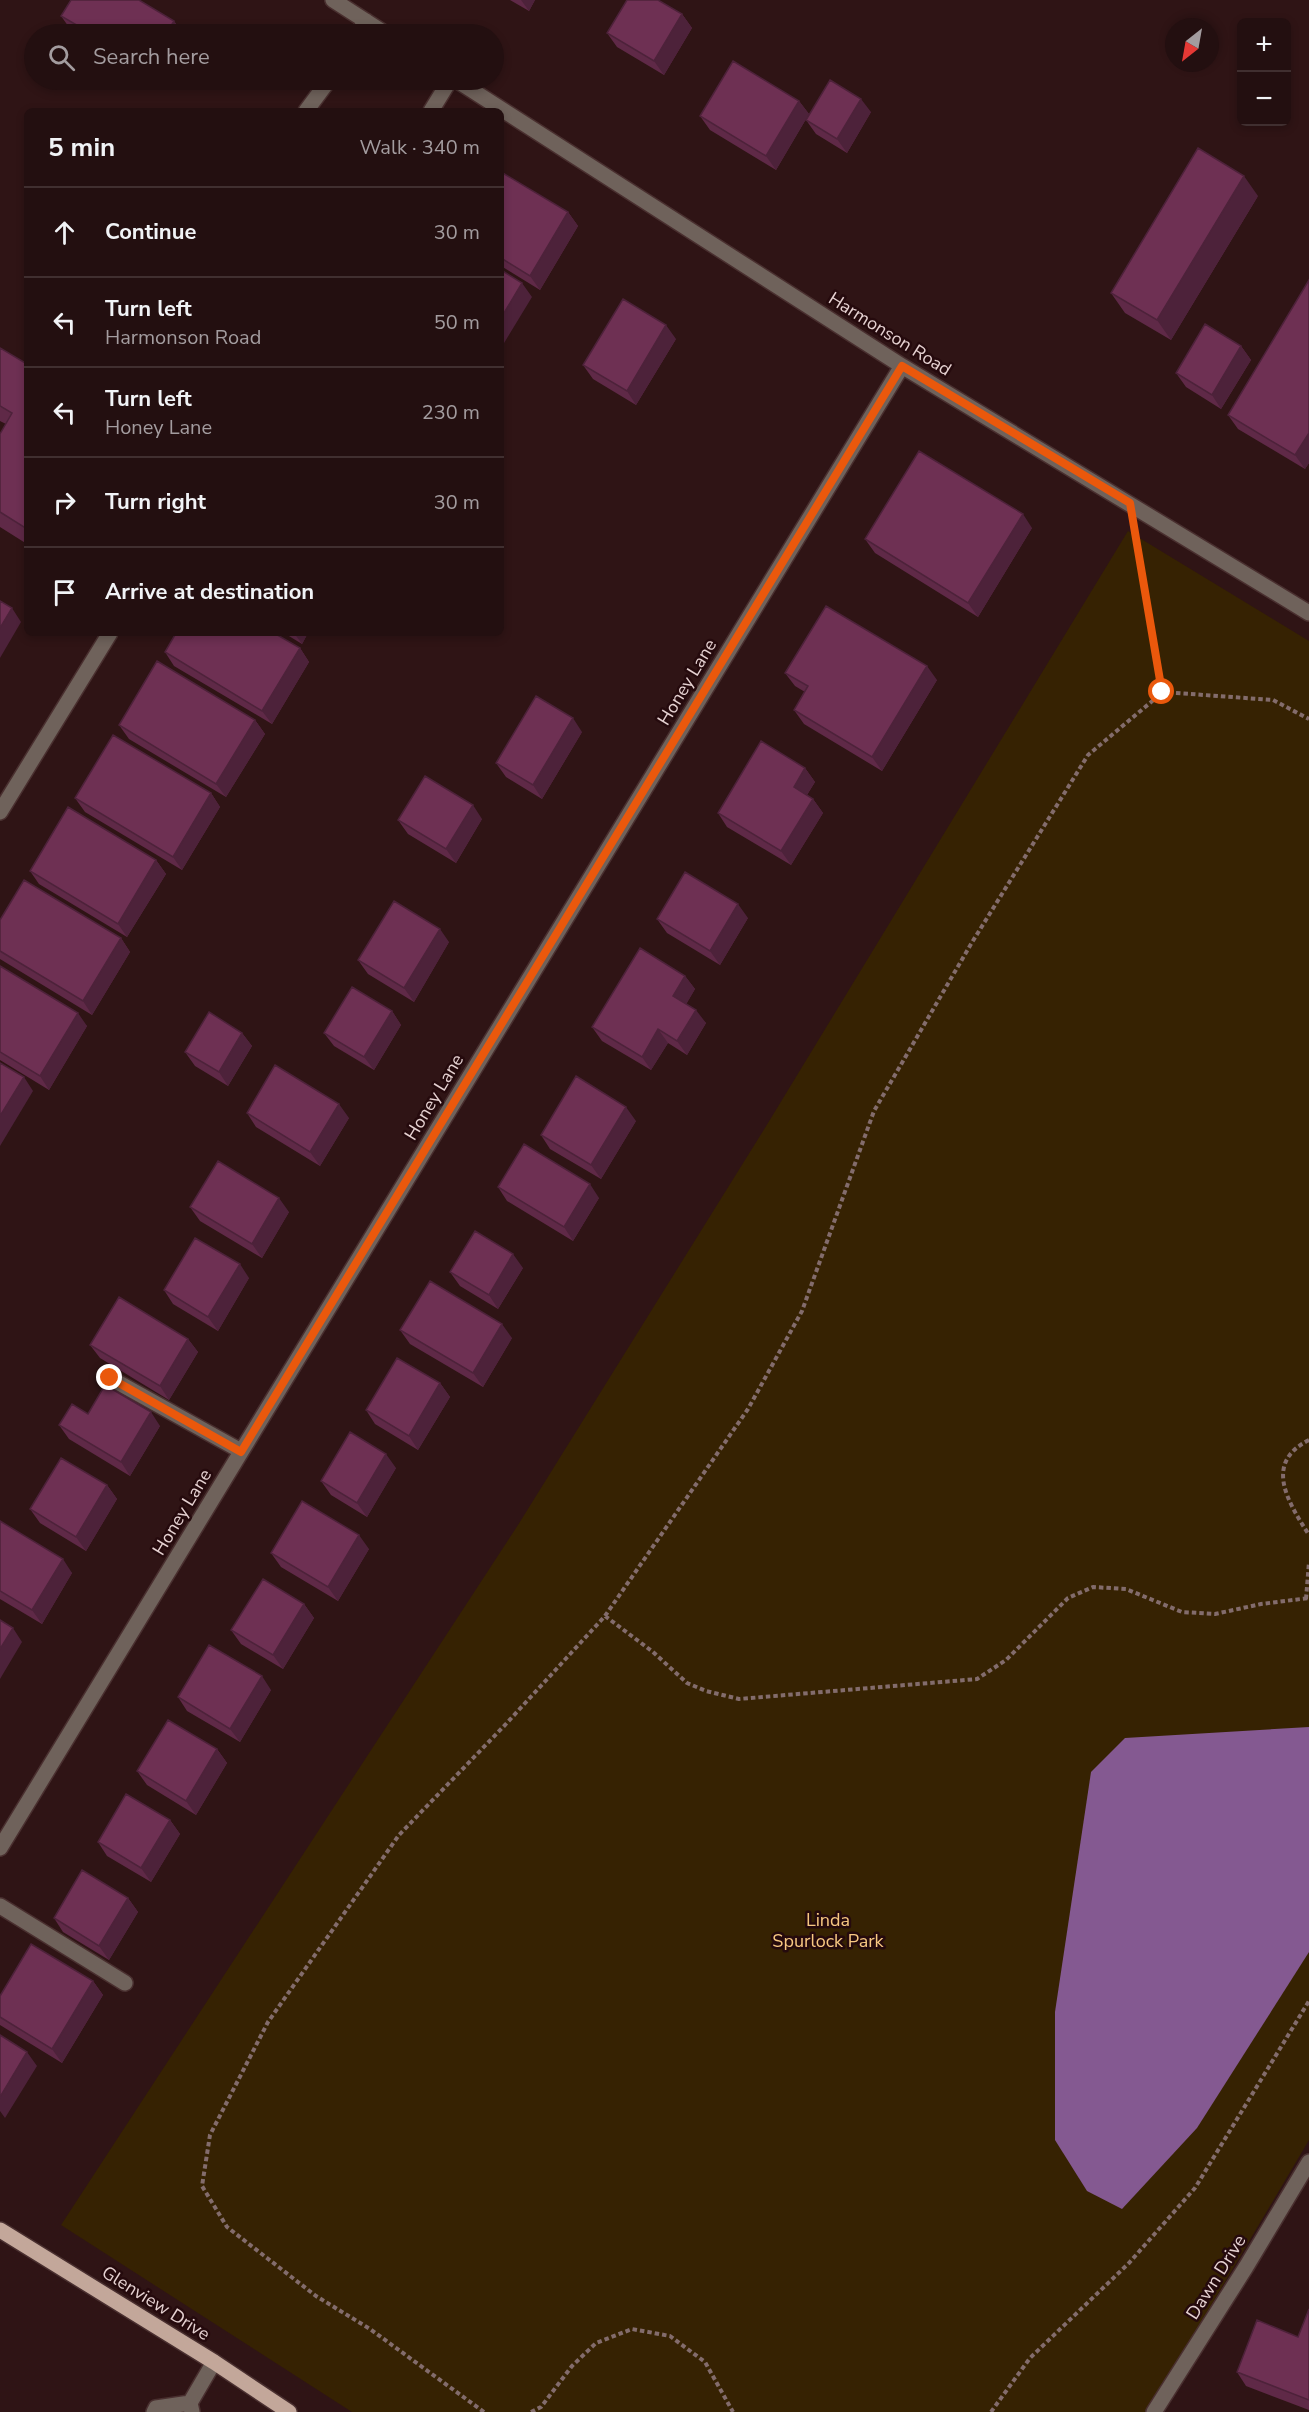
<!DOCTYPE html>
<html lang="en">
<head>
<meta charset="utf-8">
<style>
  body { margin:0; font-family:"Nunito Sans",sans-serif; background:#2f1d1e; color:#f1f3f6 }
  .controls { position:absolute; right:18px; top:18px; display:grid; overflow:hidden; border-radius:9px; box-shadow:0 3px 9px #0003 }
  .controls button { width:54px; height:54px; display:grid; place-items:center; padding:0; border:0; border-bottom:2px solid #402f30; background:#230f10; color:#f1f3f6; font:30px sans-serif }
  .compass { position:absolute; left:1165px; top:18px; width:54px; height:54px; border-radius:50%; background:#230f10; box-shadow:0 3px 9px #0003; rotate:211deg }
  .stop { position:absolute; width:18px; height:18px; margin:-14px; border:4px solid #ea580c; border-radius:50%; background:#fff }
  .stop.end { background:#ea580c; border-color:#fff; box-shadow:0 2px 6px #0008 }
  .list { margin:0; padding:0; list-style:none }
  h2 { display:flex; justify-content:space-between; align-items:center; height:78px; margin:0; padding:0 24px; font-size:26px }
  h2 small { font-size:20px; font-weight:400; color:#a39c9f }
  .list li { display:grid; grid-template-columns:39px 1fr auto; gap:18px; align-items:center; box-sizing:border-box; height:90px; padding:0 24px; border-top:2px solid #402f30 }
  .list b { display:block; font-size:22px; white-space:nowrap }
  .list p { margin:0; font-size:20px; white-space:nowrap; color:#a39c9f }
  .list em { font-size:20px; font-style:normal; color:#a39c9f }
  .icon { flex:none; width:33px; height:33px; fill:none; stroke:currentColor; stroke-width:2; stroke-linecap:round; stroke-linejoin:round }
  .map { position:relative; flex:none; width:1309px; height:2412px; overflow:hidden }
  .search { position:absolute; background:#230f10; box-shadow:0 3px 9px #0003; left:24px; top:24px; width:480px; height:66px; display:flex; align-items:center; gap:15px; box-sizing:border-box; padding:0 21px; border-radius:33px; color:#a39c9f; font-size:22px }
  .panel { position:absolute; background:#230f10; box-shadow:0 3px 9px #0003; left:24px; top:108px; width:480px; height:528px; border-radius:9px }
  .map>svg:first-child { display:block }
  .green { fill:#362202 }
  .water { fill:#845991 }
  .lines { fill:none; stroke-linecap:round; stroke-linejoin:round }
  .minor-casing { stroke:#492f2f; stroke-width:18 }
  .major-casing { stroke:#492f2f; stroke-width:18 }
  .path { stroke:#836c6c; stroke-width:4; stroke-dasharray:4.5 3; stroke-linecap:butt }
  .minor { stroke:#6f625b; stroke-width:15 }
  .major { stroke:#c3a79a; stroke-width:15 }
  .wall { fill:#5f2947 }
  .shaded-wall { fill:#4d223a }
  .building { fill:#6e3053; stroke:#4d223a; stroke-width:1.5 }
  .route { stroke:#ea580c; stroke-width:8 }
  .labels { text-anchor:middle; stroke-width:5; stroke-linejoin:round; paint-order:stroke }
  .street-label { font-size:18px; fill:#e6d2d2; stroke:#250a0d }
  .park-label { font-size:18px; fill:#f8c882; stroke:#250a0d }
</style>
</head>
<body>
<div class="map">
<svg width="1309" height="2412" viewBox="0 0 1309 2412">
  <rect width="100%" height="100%" fill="#2f1415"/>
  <path class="green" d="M1128,531L1309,641V2140L1148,2412H352L61,2225L518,1525L768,1123Z"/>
  <path class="water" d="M1309,1727V1952L1197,2128L1122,2209L1087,2191L1055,2140V2012L1091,1772L1125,1738Z"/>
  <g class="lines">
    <g class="minor-casing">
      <path id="minor" d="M333,0L386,34
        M357,34L366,21
        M456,80L902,366L1309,613
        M306,111L329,80
        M431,111L450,80
        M0,812L110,633
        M110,1378L241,1451
        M0,1848L902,366
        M0,1906L125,1983
        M154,2412L156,2408L190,2403
        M192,2412L190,2403L214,2362
        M1154,2412L1246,2267L1309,2162"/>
    </g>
    <g class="major-casing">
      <path id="major" d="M0,2230L214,2362L289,2412"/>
    </g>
    <path class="path" d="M1136,539L1163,692
      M1309,1440C1263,1463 1288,1502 1309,1535
      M1306,1599L1309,1562
      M605,1616L653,1652L687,1683L706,1691L739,1699L977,1679L1006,1660L1068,1598L1093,1587L1126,1589L1182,1612L1215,1614L1261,1604L1309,1598
      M484,2412L370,2329L316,2296L227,2227L202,2186L210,2135L268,2022L399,1835L505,1725L605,1616L748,1409L802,1311L874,1111L971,944L1088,755L1163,692L1273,700L1309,719
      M531,2412L541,2407L572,2366L596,2343L632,2329L670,2336L705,2362L733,2412
      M991,2412L1030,2358L1129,2263L1195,2188L1309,2001"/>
    <use href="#minor" class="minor"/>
    <use href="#major" class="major"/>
  </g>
  <path class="wall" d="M510,0H535L529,11Z
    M682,14L692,28L664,75L617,47L607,33Z
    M61,16L174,21L183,34H79L71,30Z
    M799,101L809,114L776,170L710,130L700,116Z
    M871,112L847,153L816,134L806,120Z
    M501,172L568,212L578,226L540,290L501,266Z
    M1258,196L1171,340L1125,313L1111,293Z
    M1309,280V463L1305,469L1238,429L1228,415Z
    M676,339L636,405L593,379L583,365Z
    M1241,346L1251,360L1221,409L1186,387L1176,373Z
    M0,348L27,364V544L0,527V434L6,424L0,421Z
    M1032,528L978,617L875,553L865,539Z
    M284,633H308L302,644Z
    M300,648L309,662L272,724L174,666L165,652Z
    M785,673L937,680L882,771L804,724L794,710L805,692L795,686Z
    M255,720L265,734L226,797L129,739L119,725Z
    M582,732L542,799L506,777L496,763Z
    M805,768L815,782L807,795L813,799L823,813L791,865L727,827L718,813Z
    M211,793L220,807L182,870L85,812L75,798Z
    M482,819L456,863L408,834L398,820Z
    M156,860L166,874L127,937L39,884L30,871Z
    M748,918L720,965L667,933L657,919Z
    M0,920L121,938L130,952L92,1015L0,959Z
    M449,942L414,1002L368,974L358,960Z
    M0,966L87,1026L49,1090L0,1060Z
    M685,976L695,989L686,1004L706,1023L687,1055L668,1043L651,1070L602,1041L592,1027Z
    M392,1011L401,1025L374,1070L334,1046L324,1033Z
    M242,1033L252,1046L228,1086L195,1066L185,1052Z
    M247,1113L349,1118L320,1166L256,1127Z
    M636,1121L601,1179L550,1149L541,1135Z
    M498,1187L599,1198L573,1241L507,1201Z
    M190,1207L289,1212L262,1258L200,1221Z
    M523,1268L498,1309L460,1286L450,1272Z
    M249,1278L218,1331L173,1304L164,1290Z
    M400,1330L512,1338L483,1387L410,1344Z
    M188,1339L198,1352L169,1400L100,1358L90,1345Z
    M440,1383L450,1397L418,1450L375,1424L366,1410Z
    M88,1414L160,1426L130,1476L69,1439L59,1425Z
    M396,1468L367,1517L331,1495L321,1481Z
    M107,1485L117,1499L86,1551L40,1523L30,1509Z
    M0,1521L72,1573L42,1624L0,1599Z
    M369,1549L338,1601L281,1567L271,1553Z
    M304,1604L314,1618L283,1669L241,1644L231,1630Z
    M271,1690L240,1742L187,1711L178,1697Z
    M217,1749L227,1763L196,1815L147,1785L137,1771Z
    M170,1820L180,1834L151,1882L107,1856L98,1842Z
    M128,1898L138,1912L109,1960L63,1932L54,1918Z
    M93,1981L103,1995L62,2063L0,2025V1996Z
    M1309,2309V2410L1246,2386L1237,2372L1298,2337Z"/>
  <path class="shaded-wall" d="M521,0H535L529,11Z
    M682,14L692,28L664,75L654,61Z
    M174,21L183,34H166Z
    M861,99L871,112L847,153L837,139Z
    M799,101L809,114L776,170L766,156Z
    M1244,176L1258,196L1171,340L1157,320Z
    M568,212L578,226L540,290L530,276Z
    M522,283L532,297L501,348V318Z
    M666,325L676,339L636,405L627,391Z
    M1241,346L1251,360L1221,409L1212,395Z
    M1309,433V463L1305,469L1295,455Z
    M1023,514L1032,528L978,617L968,603Z
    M12,608L21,622L0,658V628Z
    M294,633H308L302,644Z
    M300,648L309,662L272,724L262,711Z
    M927,666L937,680L882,771L872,757Z
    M573,718L582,732L542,799L533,785Z
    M255,720L265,734L226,797L216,784Z
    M805,768L815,782L803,801L794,787Z
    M211,793L220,807L182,870L173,857Z
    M813,799L823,813L791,865L781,851Z
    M473,805L482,819L456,863L446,849Z
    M156,860L166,874L127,937L118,924Z
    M738,904L748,918L720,965L710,951Z
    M440,929L449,942L414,1002L404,988Z
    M121,938L130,952L92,1015L83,1001Z
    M685,976L695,989L683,1010L673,996Z
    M696,1010L706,1023L687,1055L677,1041Z
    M392,1011L401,1025L374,1070L364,1057Z
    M78,1013L87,1026L49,1090L40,1076Z
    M658,1029L668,1043L651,1070L642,1057Z
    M242,1033L252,1046L228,1086L219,1072Z
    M24,1077L33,1091L0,1146V1116Z
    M339,1104L349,1118L320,1166L310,1152Z
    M626,1107L636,1121L601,1179L591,1165Z
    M590,1184L599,1198L573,1241L564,1227Z
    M279,1198L289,1212L262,1258L252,1244Z
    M513,1254L523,1268L498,1309L489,1295Z
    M240,1264L249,1278L218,1331L208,1317Z
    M502,1324L512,1338L483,1387L473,1373Z
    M188,1339L198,1352L169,1400L160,1386Z
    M440,1383L450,1397L418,1450L409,1436Z
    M151,1412L160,1426L130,1476L121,1462Z
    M386,1454L396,1468L367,1517L357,1503Z
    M107,1485L117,1499L86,1551L76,1537Z
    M359,1535L369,1549L338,1601L328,1587Z
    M63,1559L72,1573L42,1624L32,1610Z
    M304,1604L314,1618L283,1669L273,1655Z
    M13,1628L22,1642L0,1679V1649Z
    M262,1676L271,1690L240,1742L230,1729Z
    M217,1749L227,1763L196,1815L186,1801Z
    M170,1820L180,1834L151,1882L141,1868Z
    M128,1898L138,1912L109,1960L99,1946Z
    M93,1981L103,1995L62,2063L52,2049Z
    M27,2052L37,2066L5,2118L0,2111V2097Z"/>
  <path class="building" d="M71,0H139L174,21L166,34H92L61,16Z
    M627,0H658L682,14L654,61L607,33Z
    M733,61L799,101L766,156L700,116Z
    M830,80L861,99L837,139L806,120Z
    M1198,148L1244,176L1157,320L1111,293Z
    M501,172L568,212L530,276L501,258Z
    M501,270L522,283L501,318Z
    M1309,280V433L1295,455L1228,415Z
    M623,299L666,325L627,391L583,365Z
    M1205,324L1241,346L1212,395L1176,373Z
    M0,348L27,364V529L0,512V434L12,413L0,406Z
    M919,451L1023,514L968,603L865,539Z
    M0,601L12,608L0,628Z
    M826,606L927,666L872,757L794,710L808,686L785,673Z
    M176,633H274L300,648L262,711L165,652Z
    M157,661L255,720L216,784L119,725Z
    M536,696L573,718L533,785L496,763Z
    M113,735L211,793L173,857L75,798Z
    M761,741L805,768L794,787L813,799L781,851L718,813Z
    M425,776L473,805L446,849L398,820Z
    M68,807L156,860L118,924L30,871Z
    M685,872L738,904L710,951L657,919Z
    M24,880L121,938L83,1001L0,951V920Z
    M394,901L440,929L404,988L358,960Z
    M640,948L685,976L673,996L696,1010L677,1041L658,1029L642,1057L592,1027Z
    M0,966L78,1013L40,1076L0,1052Z
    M352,987L392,1011L364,1057L324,1033Z
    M209,1012L242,1033L219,1072L185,1052Z
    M0,1063L24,1077L0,1116Z
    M275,1065L339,1104L310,1152L247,1113Z
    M576,1076L626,1107L591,1165L541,1135Z
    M524,1144L590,1184L564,1227L498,1187Z
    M218,1161L279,1198L252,1244L190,1207Z
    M475,1231L513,1254L489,1295L450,1272Z
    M195,1238L240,1264L208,1317L164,1290Z
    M430,1281L502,1324L473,1373L400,1330Z
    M119,1297L188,1339L160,1386L90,1345Z
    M397,1358L440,1383L409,1436L366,1410Z
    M105,1385L151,1412L121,1462L59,1425L72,1404L88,1414Z
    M350,1432L386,1454L357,1503L321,1481Z
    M61,1458L107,1485L76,1537L30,1509Z
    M302,1501L359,1535L328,1587L271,1553Z
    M0,1521L63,1559L32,1610L0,1591Z
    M263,1579L304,1604L273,1655L231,1630Z
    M0,1620L13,1628L0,1649Z
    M209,1645L262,1676L230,1729L178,1697Z
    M168,1720L217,1749L186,1801L137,1771Z
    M126,1794L170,1820L141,1868L98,1842Z
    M82,1870L128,1898L99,1946L54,1918Z
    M31,1944L93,1981L52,2049L0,2017V1996Z
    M0,2035L27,2052L0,2097Z
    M1309,2309V2400L1237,2372L1257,2320L1298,2337Z"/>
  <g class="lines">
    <path class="route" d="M110,1378L241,1452L902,366L1130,503L1162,692"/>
  </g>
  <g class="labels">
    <g class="street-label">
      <text transform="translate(890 334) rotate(32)" y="6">Harmonson Road</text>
      <text transform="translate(687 682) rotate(-59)" y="6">Honey Lane</text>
      <text transform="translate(434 1097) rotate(-59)" y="6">Honey Lane</text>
      <text transform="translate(182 1512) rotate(-59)" y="6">Honey Lane</text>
      <text transform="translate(1216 2277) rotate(-58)" y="6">Dawn Drive</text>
      <text transform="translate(156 2303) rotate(32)" y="6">Glenview Drive</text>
    </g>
    <g class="park-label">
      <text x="828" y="1926">Linda<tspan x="828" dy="21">Spurlock Park</tspan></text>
    </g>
  </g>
</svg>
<div class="controls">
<button>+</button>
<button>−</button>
</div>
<svg class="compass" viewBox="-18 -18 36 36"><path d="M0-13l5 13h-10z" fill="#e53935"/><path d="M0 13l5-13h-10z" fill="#a39c9f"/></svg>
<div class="stop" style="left:1162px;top:692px"></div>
<div class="stop end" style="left:110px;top:1378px"></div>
<div class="search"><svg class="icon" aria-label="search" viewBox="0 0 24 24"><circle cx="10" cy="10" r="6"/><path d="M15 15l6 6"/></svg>Search here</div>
<section class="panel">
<h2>5 min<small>Walk · 340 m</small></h2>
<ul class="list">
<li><svg class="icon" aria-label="ahead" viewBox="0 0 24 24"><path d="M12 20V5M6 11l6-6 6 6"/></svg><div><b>Continue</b></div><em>30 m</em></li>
<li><svg class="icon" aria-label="left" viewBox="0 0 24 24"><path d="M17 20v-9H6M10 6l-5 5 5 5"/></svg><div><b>Turn left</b><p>Harmonson Road</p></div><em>50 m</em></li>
<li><svg class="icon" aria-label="left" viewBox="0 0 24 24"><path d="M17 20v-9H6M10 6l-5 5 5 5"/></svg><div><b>Turn left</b><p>Honey Lane</p></div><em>230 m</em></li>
<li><svg class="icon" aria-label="right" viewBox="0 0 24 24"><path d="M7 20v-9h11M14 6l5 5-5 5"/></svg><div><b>Turn right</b></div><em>30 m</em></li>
<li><svg class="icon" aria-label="arrive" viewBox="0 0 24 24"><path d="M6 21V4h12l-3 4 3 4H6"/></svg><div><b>Arrive at destination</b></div></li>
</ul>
</section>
</div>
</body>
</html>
